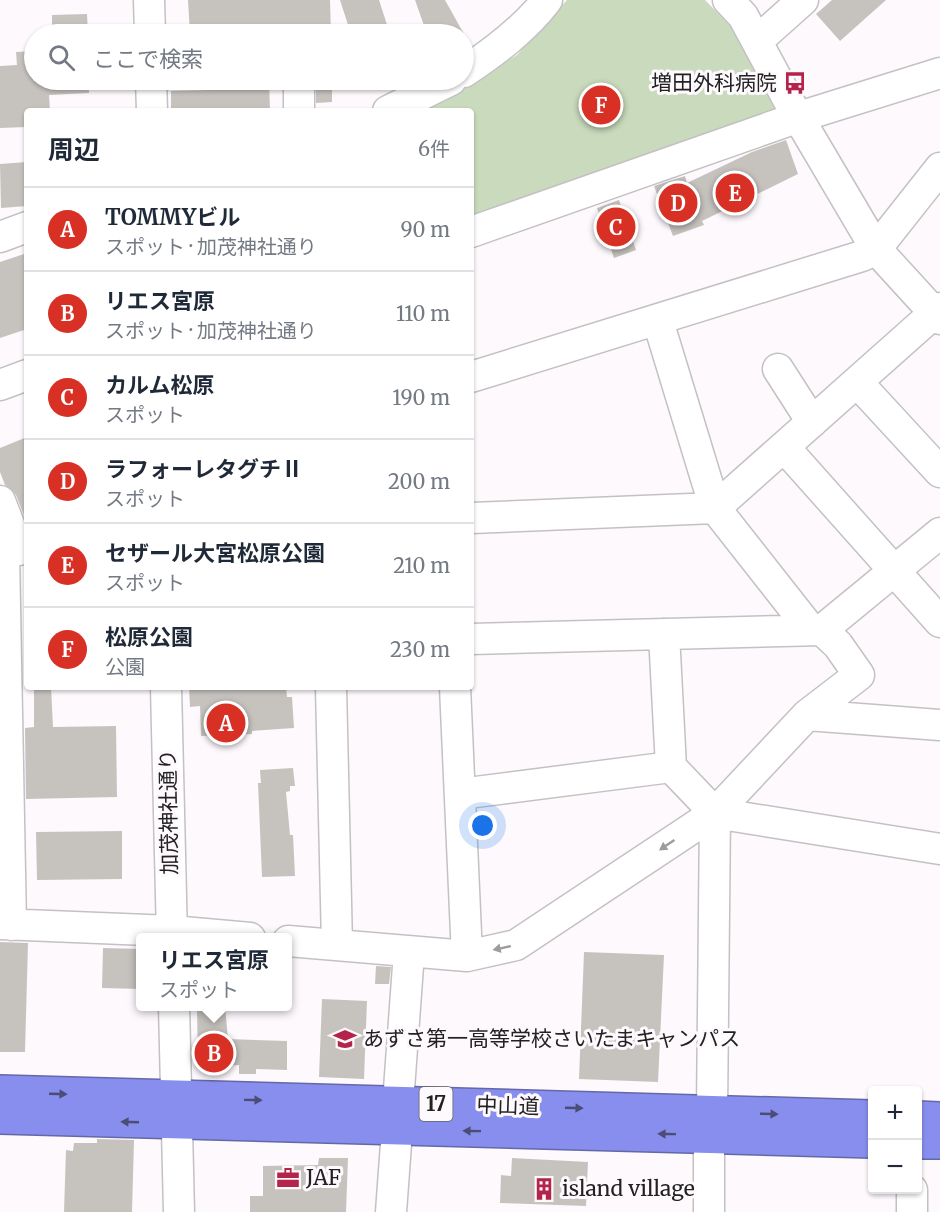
<!DOCTYPE html>
<html lang="ja">
<head>
<meta charset="utf-8">
<style>
  body { margin:0; font-family:Merriweather,"Noto Sans JP",serif; background:#f2f2f3; color:#1f2937 }
  .controls { position:absolute; right:18px; bottom:18px; display:grid; overflow:hidden; border-radius:6px; box-shadow:0 2px 4px #0004 }
  .controls button { width:54px; height:54px; display:grid; place-items:center; padding:0; border:0; border-bottom:2px solid #e0e1e3; background:#fff; color:#1f2937; font:30px sans-serif }
  .you { position:absolute; left:483px; top:826px; width:21px; height:21px; margin:-15px; border:4px solid #fff; border-radius:50%; background:#1a73e8; box-shadow:0 0 0 9px #1a73e833 }
  .badge { display:grid; place-items:center; width:39px; height:39px; border-radius:50%; background:#d93025; color:#fff; font-size:20px; font-weight:700 }
  .pin { position:absolute; translate:-50% -50%; border:3px solid #fff; box-shadow:0 2px 6px #0006 }
  .popup { position:absolute; left:136px; top:933px; width:156px; height:78px; box-sizing:border-box; display:grid; place-content:center; border-radius:6px; background:#fff; filter:drop-shadow(0 2px 4px #0005); font-size:20px; white-space:nowrap; color:#747a83 }
  .popup b { font-size:22px; color:#1f2937 }
  .popup::after { content:''; position:absolute; left:50%; top:100%; margin-left:-12px; border:12px solid transparent; border-top-color:#fff }
  .list { margin:0; padding:0; list-style:none }
  h2 { display:flex; justify-content:space-between; align-items:center; height:78px; margin:0; padding:0 24px; font-size:26px }
  h2 small { font-size:20px; font-weight:400; color:#747a83 }
  .list li { display:grid; grid-template-columns:39px 1fr auto; gap:18px; align-items:center; box-sizing:border-box; height:84px; padding:0 24px; border-top:2px solid #e0e1e3 }
  .list b { display:block; font-size:22px; white-space:nowrap }
  .list p { margin:0; font-size:20px; white-space:nowrap; color:#747a83 }
  .list em { font-size:20px; font-style:normal; color:#747a83 }
  .icon { flex:none; width:33px; height:33px; fill:none; stroke:currentColor; stroke-width:2; stroke-linecap:round; stroke-linejoin:round }
  .map { position:relative; flex:none; width:940px; height:1212px; overflow:hidden }
  .search { position:absolute; background:#fff; box-shadow:0 2px 4px #0004; left:24px; top:24px; width:450px; height:66px; display:flex; align-items:center; gap:15px; box-sizing:border-box; padding:0 21px; border-radius:33px; color:#747a83; font-size:22px }
  .panel { position:absolute; background:#fff; box-shadow:0 2px 4px #0004; left:24px; top:108px; width:450px; height:582px; border-radius:6px }
  .map>svg:first-child { display:block }
  .green { fill:#c9dbbc }
  .building { fill:#c6c3bf }
  .lines { fill:none; stroke-linecap:round; stroke-linejoin:round }
  .minor-casing { stroke:#c4c1c4; stroke-width:33 }
  .highway-casing { stroke:#6468a7; stroke-width:36 }
  .minor { stroke:#fff; stroke-width:30 }
  .highway { stroke:#878eee; stroke-width:33 }
  .oneway { fill:#9c9c9c }
  .oneway2 { fill:#4b4d74 }
  .labels { text-anchor:middle; stroke-width:6; stroke-linejoin:round; paint-order:stroke }
  .shield { fill:#fdf9fd; stroke:#646264; stroke-width:1.5 }
  .shield-label { font-size:20px; font-weight:bold; fill:#232223 }
  .poi-label { font-size:21px; fill:#232223; stroke:#fdf9fd; text-anchor:start }
  .street-label { font-size:21px; fill:#232223; stroke:#fdf9fd }
</style>
</head>
<body>
<div class="map">
<svg width="940" height="1212" viewBox="0 0 940 1212">
  <rect width="100%" height="100%" fill="#fdf9fd"/>
  <path class="green" d="M567,0H705L736,32L777,114L471,217V111H415L443,100L517,55Z"/>
  <path class="building" d="M188,0H330L331,34H190Z
    M340,0H379L390,34H351Z
    M415,0H445L464,34H427Z
    M832,0H886L840,41L816,14Z
    M87,14L88,34H52V15Z
    M34,51V80H89V93L49,95L50,111H27V127L0,128V66L17,65L16,52Z
    M245,80H269L270,111H171V91L210,90V84H246Z
    M316,80H332V102L316,103Z
    M786,140L798,174L702,221L704,225L673,236L654,186L685,176L687,183L752,152Z
    M27,162V206L1,208L0,164Z
    M619,200L636,250L614,258L597,208Z
    M27,253V329L0,338V262Z
    M27,437V523L16,495L5,485L0,472V448Z
    M34,687H51L53,727L116,726L117,797L26,799L25,728L34,727Z
    M189,687H286L287,697H292L294,728L252,731V734L201,736L200,706L190,707Z
    M293,768L295,786H290V791L286,792L290,835H293L295,876L262,877L258,783H261L260,770Z
    M122,831V879L37,880L36,832Z
    M0,942L28,943L25,1052H0Z
    M103,948L141,949V989L102,988Z
    M584,952L664,955L658,1082L579,1079Z
    M376,966L391,967L389,984H375Z
    M322,999L367,1001L364,1079L319,1077Z
    M197,1006H225L228,1039L287,1041V1070L256,1069V1074H239V1065L198,1067Z
    M97,1139L134,1140L132,1212H64L66,1150L73,1151L74,1143H97Z
    M319,1158H348L346,1212H250V1196H263V1166L318,1165Z
    M512,1158L588,1162L586,1206L500,1203L501,1175L511,1176Z"/>
  <g class="lines">
    <g class="minor-casing">
      <path id="minor" d="M149,0L150,34
        M728,0L743,16L791,105L876,249L940,319
        M757,41L803,0
        M464,72C494,52 525,29 547,0
        M151,80L152,111
        M299,80V111
        M388,111L451,80
        M471,232L799,117L940,73
        M0,237L27,227
        M658,321L715,508L811,630
        M778,369L812,422
        M471,377L862,256L876,249L940,168
        M857,382L940,472
        M0,385L27,375
        M784,447L940,622
        M0,501L19,550
        M471,518L715,508L940,308
        M4,554L11,925
        M664,634L671,767L715,813L940,849
        M471,639L822,630L940,533
        M166,687L172,938
        M331,687L337,945
        M455,687L467,956
        M807,715L859,675L838,645L822,630
        M460,794L671,767
        M0,924L172,931L250,938
        M288,941L467,956L516,945L715,813L807,715L940,725
        M174,1006L179,1212
        M398,1103L409,952
        M712,1112L715,813
        M912,1190V1212
        M391,1212L397,1130
        M709,1212V1135"/>
    </g>
    <g class="highway-casing">
      <path id="highway" d="M0,1092L872,1117
        M0,1117L872,1141
        M918,1118L940,1119
        M918,1142H940"/>
    </g>
    <use href="#minor" class="minor"/>
    <use href="#highway" class="highway"/>
  </g>
  <defs><path id="oneway-solid" d="M-6-.8H1V-3.2L6.5 0L1 3.2V.8H-6Z" transform="scale(1.5)"/></defs>
  <g class="oneway">
    <use href="#oneway-solid" transform="translate(667 845) rotate(146)"/>
    <use href="#oneway-solid" transform="translate(502 948) rotate(168)"/>
  </g>
  <g class="oneway2">
    <use href="#oneway-solid" transform="translate(58 1094) rotate(2)"/>
    <use href="#oneway-solid" transform="translate(253 1100) rotate(1)"/>
    <use href="#oneway-solid" transform="translate(574 1108) rotate(2)"/>
    <use href="#oneway-solid" transform="translate(769 1114) rotate(2)"/>
    <use href="#oneway-solid" transform="translate(130 1122) rotate(-178)"/>
    <use href="#oneway-solid" transform="translate(472 1131) rotate(-179)"/>
    <use href="#oneway-solid" transform="translate(667 1134) rotate(-179)"/>
  </g>
  <defs>
    <g id="bus-bare" transform="scale(1.8)"><path d="M-5-6H5V4H4V6H2V4H-2V6H-4V4H-5ZM-3.5-4V0h7V-4ZM-3.5 1.2v1.5H-2V1.2ZM2 1.2v1.5H3.5V1.2Z" fill="#b42349" stroke="#fdf9fd" stroke-width="2.5" paint-order="stroke"/></g>
    <g id="school-bare" transform="scale(1.8)"><path d="M0-5L7-2L0 1L-7-2ZM-4 1L0 2.5L4 1V4Q0 6-4 4Z" fill="#b42349" stroke="#fdf9fd" stroke-width="2.5" paint-order="stroke"/></g>
    <g id="office-bare" transform="scale(1.8)"><path d="M-6-3h4V-5.5h4V-3h4V5H-6ZM-1-4.5V-3h2v-1.5ZM-6 0V1H6V0Z" fill="#b42349" stroke="#fdf9fd" stroke-width="2.5" paint-order="stroke"/></g>
    <g id="building-bare" transform="scale(1.8)"><path d="M-4-6H4V6H1V3H-1V6H-4ZM-2.5-4.3h1.7v1.8h-1.7ZM.8-4.3h1.7v1.8H.8ZM-2.5-1h1.7V.8h-1.7ZM.8-1h1.7V.8H.8Z" fill="#b42349" stroke="#fdf9fd" stroke-width="2.5" paint-order="stroke"/></g>
  </defs>
  <g fill-rule="evenodd">
    <use href="#bus-bare" x="795" y="83"/>
    <use href="#school-bare" x="345" y="1039"/>
    <use href="#office-bare" x="288" y="1178"/>
    <use href="#building-bare" x="544" y="1189"/>
  </g>
  <g class="labels">
    <rect class="shield" x="419.5" y="1087" width="33" height="34" rx="4.5"/>
    <g class="shield-label">
      <text x="436" y="1111">17</text>
    </g>
    <g class="poi-label">
      <text x="777" y="90" text-anchor="end">増田外科病院</text>
      <text x="363" y="1046">あずさ第一高等学校さいたまキャンパス</text>
      <text x="306" y="1185">JAF</text>
      <text x="562" y="1196">island village</text>
    </g>
    <g class="street-label">
      <text transform="translate(169 812) rotate(-91)" y="7">加茂神社通り</text>
      <text transform="translate(508 1106) rotate(2)" y="7">中山道</text>
    </g>
  </g>
</svg>
<div class="controls">
<button>+</button>
<button>−</button>
</div>
<div class="you"></div>
<div class="pin badge" style="left:226px;top:723px">A</div>
<div class="pin badge" style="left:214px;top:1053px">B</div>
<div class="popup"><b>リエス宮原</b>スポット</div>
<div class="pin badge" style="left:616px;top:227px">C</div>
<div class="pin badge" style="left:678px;top:203px">D</div>
<div class="pin badge" style="left:735px;top:193px">E</div>
<div class="pin badge" style="left:601px;top:105px">F</div>
<div class="search"><svg class="icon" aria-label="search" viewBox="0 0 24 24"><circle cx="10" cy="10" r="6"/><path d="M15 15l6 6"/></svg>ここで検索</div>
<section class="panel">
<h2>周辺<small>6件</small></h2>
<ul class="list">
<li><span class="badge">A</span><div><b>TOMMYビル</b><p>スポット · 加茂神社通り</p></div><em>90 m</em></li>
<li><span class="badge">B</span><div><b>リエス宮原</b><p>スポット · 加茂神社通り</p></div><em>110 m</em></li>
<li><span class="badge">C</span><div><b>カルム松原</b><p>スポット</p></div><em>190 m</em></li>
<li><span class="badge">D</span><div><b>ラフォーレタグチⅡ</b><p>スポット</p></div><em>200 m</em></li>
<li><span class="badge">E</span><div><b>セザール大宮松原公園</b><p>スポット</p></div><em>210 m</em></li>
<li><span class="badge">F</span><div><b>松原公園</b><p>公園</p></div><em>230 m</em></li>
</ul>
</section>
</div>
</body>
</html>
